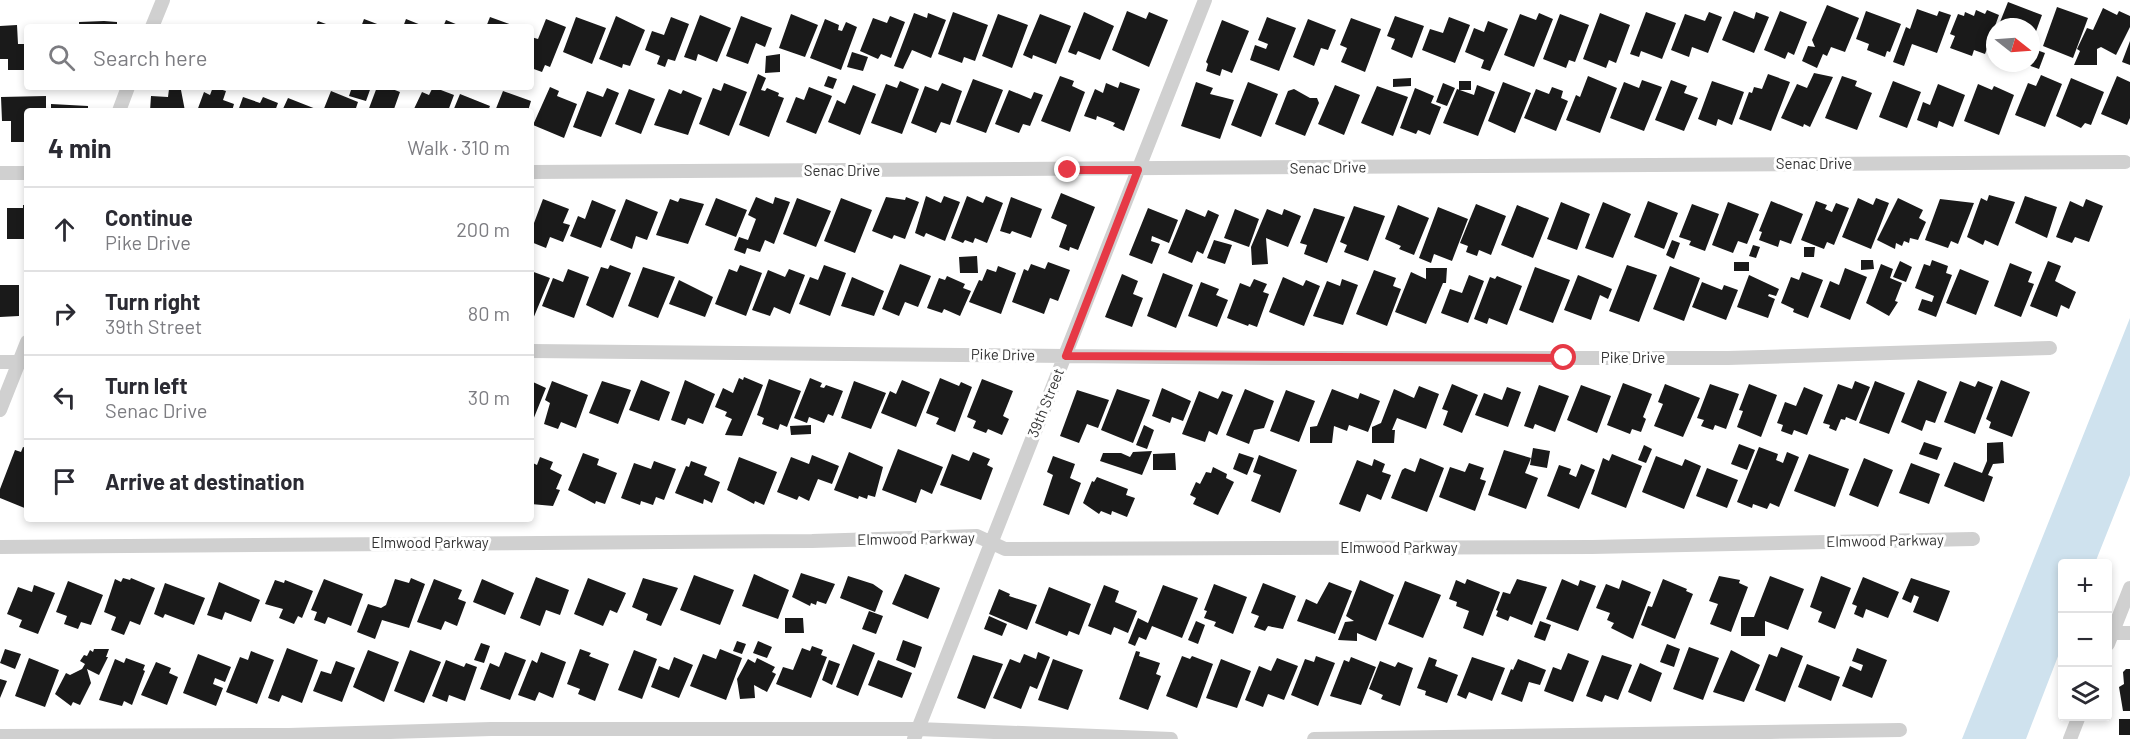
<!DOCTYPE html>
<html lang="en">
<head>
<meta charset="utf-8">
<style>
  body { margin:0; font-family:Barlow,sans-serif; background:#f7f7f7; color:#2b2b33 }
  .controls { position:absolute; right:18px; bottom:18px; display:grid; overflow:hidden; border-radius:6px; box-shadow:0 3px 9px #0003 }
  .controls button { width:54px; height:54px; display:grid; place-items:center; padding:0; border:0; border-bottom:2px solid #e1e1e2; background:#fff; color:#2b2b33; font:30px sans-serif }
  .compass { position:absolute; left:1986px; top:18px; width:54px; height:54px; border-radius:50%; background:#fff; box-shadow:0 3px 9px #0003; rotate:107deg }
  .stop { position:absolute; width:18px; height:18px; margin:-14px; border:4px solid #e63946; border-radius:50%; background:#fff }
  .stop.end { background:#e63946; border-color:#fff; box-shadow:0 2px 6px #0008 }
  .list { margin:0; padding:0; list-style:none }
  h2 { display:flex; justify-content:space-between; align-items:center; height:78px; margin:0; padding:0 24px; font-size:26px }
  h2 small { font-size:20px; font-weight:400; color:#7c7c81 }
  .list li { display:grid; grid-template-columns:39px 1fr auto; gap:18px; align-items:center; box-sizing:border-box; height:84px; padding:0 24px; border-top:2px solid #e1e1e2 }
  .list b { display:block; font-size:22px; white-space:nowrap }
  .list p { margin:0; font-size:20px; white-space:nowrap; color:#7c7c81 }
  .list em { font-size:20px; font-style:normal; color:#7c7c81 }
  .icon { flex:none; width:33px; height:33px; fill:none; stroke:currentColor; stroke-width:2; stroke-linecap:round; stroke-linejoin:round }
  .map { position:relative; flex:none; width:2130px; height:739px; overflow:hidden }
  .search { position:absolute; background:#fff; box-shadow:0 3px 9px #0003; left:24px; top:24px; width:510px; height:66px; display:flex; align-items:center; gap:15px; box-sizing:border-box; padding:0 21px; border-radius:6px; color:#7c7c81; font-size:22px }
  .panel { position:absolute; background:#fff; box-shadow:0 3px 9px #0003; left:24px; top:108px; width:510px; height:414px; border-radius:6px }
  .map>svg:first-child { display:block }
  .water { fill:#cfe2ee }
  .building { fill:#1a1a1a }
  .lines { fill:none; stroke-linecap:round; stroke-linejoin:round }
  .minor { stroke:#d0d0d0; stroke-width:14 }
  .route { stroke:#e63946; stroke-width:8 }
  .labels { text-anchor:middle; stroke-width:6; stroke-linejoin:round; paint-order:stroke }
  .street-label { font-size:15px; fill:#333; stroke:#fff }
</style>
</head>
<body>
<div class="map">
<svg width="2130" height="739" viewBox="0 0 2130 739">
  <rect width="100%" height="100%" fill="#fff"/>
  <path class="water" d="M2130,318V475L2095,563L2062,564V646L2026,739H1962Z"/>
  <path class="building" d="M2008,2L2042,15L2031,45V27H1998Z
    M1827,5L1859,18L1845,52L1831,47L1827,56L1823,54L1817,68L1802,61L1808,46L1815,47L1812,40Z
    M2057,7L2088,18L2073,58L2043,46Z
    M2103,8L2117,15L2119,11L2130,16V27L2116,55L2101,47L2097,49V65H2074L2080,51L2077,49L2087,28L2093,30Z
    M1917,9L1937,16L1939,11L1951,15L1937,53L1912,44L1904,66L1893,62L1906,27L1910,29Z
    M1976,10L1985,14L1987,10L1999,15L1985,54L1974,50L1972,56L1950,48L1955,36L1950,34L1958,14L1964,16L1965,12L1974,16Z
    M1127,11L1146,19L1149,12L1168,20L1149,67L1112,50Z
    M1734,11L1754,19L1756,12L1769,17L1754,53L1722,40Z
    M1780,11L1807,22L1794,55L1788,52L1785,59L1764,50Z
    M1866,11L1901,24L1890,52L1887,51L1885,57L1867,50L1869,44L1856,39Z
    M953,12L988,25L975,61L964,57L962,63L938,54Z
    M1084,12L1114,26L1100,60L1078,51L1076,55L1068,52Z
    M1646,12L1676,23L1662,59L1641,51L1639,57L1630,54Z
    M1709,12L1722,17L1708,53L1692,47L1689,57L1671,50L1685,14L1705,21Z
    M914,13L927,18L928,13L946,20L931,58L912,50L903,69L894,66Z
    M1539,13L1553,19L1534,67L1504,55L1520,14L1536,20Z
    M1600,13L1630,25L1616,63L1609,60L1606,68L1583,59Z
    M791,14L818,25L805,57L779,48Z
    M998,14L1028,25L1012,68L982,56Z
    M1040,14L1071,26L1056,64L1033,55L1032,59L1023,55Z
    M1560,14L1589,25L1575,62L1569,60L1566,68L1543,59Z
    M700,15L731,28L717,62L698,54L696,61L684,57Z
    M616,16L645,30L630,66L623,64L622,68L599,59Z
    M741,16L772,28L765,47L756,43L748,64L726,56Z
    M890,16L905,22L891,58L881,54L878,59L860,51L873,18L887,23Z
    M1395,16L1424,26L1412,58L1391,49L1395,39L1387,36Z
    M490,17L512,25L511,27H486Z
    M576,17L606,28L592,64L563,52Z
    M671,17L689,24L675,61L668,59L665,67L657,64L660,56L645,50L652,31L664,35Z
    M1267,17L1296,28L1279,71L1250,60L1255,45L1266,49L1268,44L1258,40Z
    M1449,17L1470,25L1455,63L1422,50L1430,29L1443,33Z
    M1351,18L1381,29L1365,72L1341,62L1347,48L1340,45Z
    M364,19L385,27H361Z
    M406,19L426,27H403Z
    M546,19L566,27L550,67L545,65L542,72L531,68V37L538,39Z
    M825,19L839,25L838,30L842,31L846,22L857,27L841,70L810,58Z
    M1308,19L1336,30L1328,50L1321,48L1314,66L1293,57Z
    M446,20L463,27H443Z
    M1222,20L1249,31L1232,73L1222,69L1220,76L1206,71L1208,64L1206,62Z
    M104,21L117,22V27H79V22Z
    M318,21L334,27H315Z
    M1488,21L1508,29L1490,71L1481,68L1484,60L1465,52L1474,28L1484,32Z
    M56,24H75V27H56Z
    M17,25L18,44H26V70H8V59H0V26Z
    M2130,41V65L2122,62Z
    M2034,49L2045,53L2039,69L2028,65L2031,63Z
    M852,52L868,57L863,71L847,67Z
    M780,54V72L765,73L766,56Z
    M1814,73L1833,77L1810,127L1804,124L1803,127L1781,118L1797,84L1807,88Z
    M758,74L766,78L761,90L765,91L767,88L779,93L778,96L784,98L769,137L739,125Z
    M1768,74L1790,82L1771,131L1739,119L1749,92L1752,93L1754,87L1762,89Z
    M2041,75L2062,84L2045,127L2015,115L2028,83L2036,86Z
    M828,76L837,79L833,89L824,86Z
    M1060,76L1074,81L1072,86L1085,92L1070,132L1041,121Z
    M1588,76L1617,88L1600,133L1566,120L1576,95L1580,97Z
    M1842,76L1857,81L1855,86L1872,93L1857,130L1825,118Z
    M2117,76L2130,82V118L2127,125L2101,114Z
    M1411,78V86L1393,87V79Z
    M2071,78L2104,92L2091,125L2085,123L2081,128L2056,116Z
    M973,79L1003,90L986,133L956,122Z
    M1642,80L1662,87L1644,131L1610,118L1624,82L1639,88Z
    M1671,80L1687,86L1684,93L1698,98L1684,131L1655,120Z
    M900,81L919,89L902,134L871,123L886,84L897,88Z
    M1459,81H1471V90H1459Z
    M1712,81L1744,92L1732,125L1718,119L1716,126L1698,119Z
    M1893,81L1921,92L1907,128L1879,117Z
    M1120,82L1140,89L1124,131L1113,126L1115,123L1097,116L1096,120L1084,116L1095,89L1103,93L1106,83L1118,88Z
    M1196,82L1213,88L1210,94L1234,100L1220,139L1181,126Z
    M1248,82L1278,94L1261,137L1231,125Z
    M1503,82L1531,93L1515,133L1488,121Z
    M724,83L747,92L729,136L699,124L713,88L721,91Z
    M942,83L962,91L950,125L941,122L936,133L911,123L925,86L938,91Z
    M1443,83L1455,88L1447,106L1436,102Z
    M1938,84L1965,95L1953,127L1939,121L1937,128L1917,120L1923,102L1930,105Z
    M1978,84L1992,90L1994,86L2014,95L1999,135L1964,121Z
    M853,85L876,94L860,135L828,122L837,100L845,104Z
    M1335,85L1360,95L1344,135L1318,124Z
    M1477,85L1495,92L1478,136L1443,123L1457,89L1474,95Z
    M1377,86L1408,97L1393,136L1361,123Z
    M213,87L226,91L223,100L234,104L232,111H197L204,92L210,95Z
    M352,87H371L366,101L349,96Z
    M377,87H387L400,92L394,109L399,111H368Z
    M433,87L454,95L448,111H413L422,92L429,95Z
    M550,87L559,91L557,96L577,104L564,138L533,125Z
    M809,87L832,96L816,134L786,122L796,97L804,100Z
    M1552,87L1563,91L1561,98L1568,101L1556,131L1524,118L1536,89L1549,94Z
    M607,88L619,93L601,137L573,127L587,91L603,97Z
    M1415,88L1434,96L1431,103L1441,107L1430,135L1418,130L1416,134L1400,128Z
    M169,89L181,90L185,111H150L151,96L168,97Z
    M629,89L655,99L641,134L615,124Z
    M669,89L681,94L683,90L702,98L688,135L654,125Z
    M1294,89L1310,98H1317L1319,103L1305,136L1275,124L1288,91Z
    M1009,90L1031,99L1034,92L1043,95L1030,126L1023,124L1019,133L995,124Z
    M331,91L358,102L355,111H323Z
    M503,91L531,101L528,111H495Z
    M460,94L490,106L488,111H453Z
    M46,96V111H27V142H11V121H2L1,97Z
    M243,97L260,103L263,97L278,103L275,111H238Z
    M288,98L316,109V111H282Z
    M51,104L88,106V111H51Z
    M1061,193L1095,207L1078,250L1070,247L1069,251L1059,247L1067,225L1051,218Z
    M1989,195L2015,202L1998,246L1985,240L1983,245L1967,237L1981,198L1987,201Z
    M926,196L941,203L944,196L960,202L945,241L926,233L924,237L915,233Z
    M967,196L983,203L986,196L1003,203L987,243L975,238L973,243L965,240L963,243L951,238Z
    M2025,196L2057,207L2047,238L2015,223Z
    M756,197L773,204L775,197L790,202L774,244L765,240L760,252L747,248L745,254L734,250L739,237L748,240L756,219L748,215Z
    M886,197L905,200L906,197L919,202L905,239L894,235L892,239L872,231Z
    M1011,197L1042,209L1031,238L1012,231L1010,234L1000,231Z
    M680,198L704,204L688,244L656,235L670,199L678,202Z
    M716,198L747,210L736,237L705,225Z
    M797,198L831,211L816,247L783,234Z
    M841,198L872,210L855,253L824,241Z
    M1858,198L1873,205L1876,198L1889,203L1871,249L1842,237Z
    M1898,198L1923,210L1919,218L1926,222L1918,240L1910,238L1909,243L1904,241L1902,246L1896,243L1895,249L1877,240Z
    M543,199L569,209L563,223L570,225L563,242L550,237L546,248L531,242V231Z
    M626,199L658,212L647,240L636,236L632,249L610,240Z
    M1940,199L1974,203L1958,244L1951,241L1948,248L1925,240Z
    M2086,199L2103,206L2089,242L2075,237L2072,243L2056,237L2070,201L2083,207Z
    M592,200L616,210L601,248L570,236L578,216L585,219Z
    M1648,201L1678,213L1664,249L1634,237Z
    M1771,201L1803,214L1791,244L1780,240L1778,247L1759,240L1762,232L1759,231Z
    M1816,201L1827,205L1825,209L1832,212L1836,203L1849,208L1834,245L1827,242L1824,249L1801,240Z
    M1561,202L1590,214L1577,250L1547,239Z
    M1603,202L1631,214L1613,258L1585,248Z
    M1728,202L1759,214L1747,244L1738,241L1733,253L1712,245Z
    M1476,204L1506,216L1491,255L1479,250L1477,256L1466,252L1468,246L1460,243Z
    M1692,204L1719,214L1705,251L1689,245L1691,241L1679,237Z
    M23,205H27V248H24V239H7V208H23Z
    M1398,205L1429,218L1414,255L1399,249L1401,246L1385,239Z
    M1517,205L1549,218L1533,258L1501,245Z
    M1354,206L1385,216L1368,261L1344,252L1347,245L1340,242Z
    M1438,207L1468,219L1452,261L1434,254L1431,263L1419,258Z
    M1148,208L1178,220L1169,243L1152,236L1151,241L1160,244L1152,264L1129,255Z
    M1314,208L1345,217L1327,263L1304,254L1307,245L1300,243Z
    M1186,209L1205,217L1208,210L1219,215L1203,254L1197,251L1192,263L1168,253Z
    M1235,209L1259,219L1249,247L1224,238Z
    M1267,209L1282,215L1284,209L1301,216L1288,247L1266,238L1268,264L1252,265L1251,247Z
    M1214,240L1232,245L1225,264L1207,258Z
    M1672,240L1680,243L1674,259L1666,255Z
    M1753,245L1760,247L1756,258L1749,256Z
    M1804,247H1815L1814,257H1804Z
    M977,256L978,273H960L959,257Z
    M1861,260H1873L1874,269L1861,270Z
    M1932,260L1948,266L1946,273L1952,275L1936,317L1918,310L1922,299L1932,302L1934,296L1915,288L1924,264L1930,266Z
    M1900,261L1912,267L1906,282L1893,277Z
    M2048,261L2061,266L2055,281L2076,292L2069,309L2061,305L2057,317L2030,306Z
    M1048,262L1070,270L1058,301L1050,298L1044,314L1012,302L1024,269L1028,271L1031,264L1045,269Z
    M1734,262H1749V271H1734Z
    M2010,263L2032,272L2028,282L2034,284L2021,317L1994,306Z
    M900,264L931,276L918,307L905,302L899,316L882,309Z
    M1881,264L1893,269L1890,278L1902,283L1895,301L1898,302L1889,316L1866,303Z
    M610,265L631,273L613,318L586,305L601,267L608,269Z
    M740,265L762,273L746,316L715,304L729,269L737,272Z
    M824,265L846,273L830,316L799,304L810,277L818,280Z
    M1627,265L1657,275L1639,322L1609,311Z
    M998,266L1016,273L1001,314L969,302L979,280L982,281L987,269L996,272Z
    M1670,266L1700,278L1684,321L1653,309Z
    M643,267L675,277L658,318L628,306Z
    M1535,267L1570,280L1553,323L1519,310Z
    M1426,268H1447L1446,283H1443L1426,324L1395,312L1411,272L1426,279Z
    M1845,268L1867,277L1850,320L1820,307L1830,281L1839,285Z
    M568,269L589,277L574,318L542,306L553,278L563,282Z
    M789,269L805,275L790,314L774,307L770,316L752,310L768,270L785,277Z
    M1960,269L1989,281L1976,315L1946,303Z
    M1374,270L1396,278L1393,286L1401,289L1387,326L1356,314Z
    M531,271L550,278L533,319L531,318Z
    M1802,272L1823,280L1808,318L1793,312L1794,309L1781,303L1791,277L1799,280Z
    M1163,273L1193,285L1176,328L1147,316Z
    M1122,274L1138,281L1133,294L1143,298L1132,327L1105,317Z
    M1469,275L1484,281L1468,323L1441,313L1450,289L1462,293Z
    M1578,275L1612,289L1608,299L1600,295L1591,320L1564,310Z
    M1749,275L1779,289L1776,296L1769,294L1768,296L1775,299L1768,318L1737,307Z
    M947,276L965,284L963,288L971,291L960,316L944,309L942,313L927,308L939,278L945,280Z
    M1497,276L1522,286L1507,325L1489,318L1487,324L1474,319L1490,277L1495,279Z
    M852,277L884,291L874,316L841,306Z
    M1283,277L1303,286L1306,280L1320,286L1304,326L1269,312Z
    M1254,279L1267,284L1263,292L1269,294L1257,327L1249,324L1248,326L1227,318L1240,283L1250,287Z
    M1342,279L1358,285L1343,325L1313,316L1327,281L1340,286Z
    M679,280L713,297L705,317L669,304Z
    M1201,282L1219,289L1216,295L1228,300L1217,327L1188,316Z
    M1702,282L1722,290L1724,285L1738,290L1726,320L1692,307Z
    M0,285H19V316L0,317Z
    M744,377L763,385L742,436L725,435L732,419L725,416L727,412L715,407L723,388L733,393L739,378L743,380Z
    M810,378L822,383L820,387L824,388L826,385L843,391L833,416L828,414L824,423L809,417L807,423L794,418Z
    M940,378L959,386L961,382L972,387L955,432L936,424L939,418L926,413Z
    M769,379L801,391L787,427L780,424L778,430L762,424L764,418L757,415Z
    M982,379L1013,391L1003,416L1009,419L1002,435L988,429L986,433L973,428L976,421L967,417Z
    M641,380L670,392L659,421L629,410Z
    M685,380L715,394L703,424L688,418L685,425L671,420Z
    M902,380L930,392L916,427L881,413L890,391L896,394Z
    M1918,380L1947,392L1935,423L1926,420L1922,431L1901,422Z
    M2001,380L2030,392L2012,437L1989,428L1991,422L1986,419Z
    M552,381L588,395L576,428L561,422L558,429L544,424L550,403L545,400Z
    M602,381L631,390L618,424L589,413Z
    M854,381L886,393L871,429L841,418Z
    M1855,381L1870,387L1856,421L1846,417L1845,420L1841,419L1836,431L1829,428L1830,425L1823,423L1838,384L1852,389Z
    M1875,381L1905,393L1889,434L1859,423Z
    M1960,381L1975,387L1978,381L1993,387L1975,434L1944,422Z
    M533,382L546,388L531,425V387Z
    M1623,383L1652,394L1643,417L1646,419L1641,432L1632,429L1630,434L1607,425Z
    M1452,384L1478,395L1462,433L1443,425L1448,411L1442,409Z
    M1665,384L1700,398L1683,437L1654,426L1663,404L1658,402Z
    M1710,384L1739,394L1726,429L1715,425L1713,430L1701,426L1704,420L1697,418Z
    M1749,384L1777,395L1761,437L1737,427L1743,411L1739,410Z
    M1539,385L1569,396L1555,432L1535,424L1533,429L1524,426Z
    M1581,385L1611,396L1597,433L1567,420Z
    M1419,386L1439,394L1426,429L1397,418L1392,430H1395L1394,443H1372V427L1381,423L1394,389L1414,398Z
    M1507,387L1521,392L1508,427L1475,415L1484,393L1502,400Z
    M1804,387L1823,395L1807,435L1794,430L1792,435L1781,431L1783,425L1777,423L1785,402L1796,406Z
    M1162,388L1191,401L1183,421L1172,417L1170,423L1152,416Z
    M1117,389L1150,400L1133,443L1101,430Z
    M1245,389L1274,401L1264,428L1254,430L1249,444L1226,435Z
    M1332,389L1358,399L1360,393L1380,401L1368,432L1349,425L1347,431L1334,426L1332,443H1310V427L1317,426Z
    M1077,390L1109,400L1098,428L1087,424L1079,443L1060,436Z
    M1286,390L1315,401L1299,442L1270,431Z
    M1199,391L1218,399L1222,391L1233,395L1217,435L1209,431L1205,442L1182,434Z
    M811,425V434L791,435L790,426Z
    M1144,425L1154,430L1147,449L1136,445Z
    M1924,442L1942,448L1937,460L1919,454Z
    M2003,442L2004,463L1993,464L1988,475L1993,477L1984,502L1944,486L1954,462L1982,473L1987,461V443Z
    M1739,444L1755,450L1747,470L1731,464Z
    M1644,445L1652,449L1646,463L1638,460Z
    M23,447L27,448V509L0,498V489L15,450L21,452Z
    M1759,447L1778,454L1776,460L1783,463L1787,452L1799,457L1779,507L1770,503L1767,509L1753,504L1752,508L1737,502Z
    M1533,448L1550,451L1547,468L1530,465Z
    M898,449L943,467L932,494L921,489L916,503L882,490Z
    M1504,450L1531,458L1525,473L1538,478L1526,509L1488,495Z
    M1152,451L1142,475L1100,461L1103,453H1121L1130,457L1133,452Z
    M849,452L883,467L875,497L868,495L867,499L859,496L858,499L834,490Z
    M973,452L990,459L987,465L993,468L981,500L940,485L952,454L969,461Z
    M583,453L599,459L597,465L617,473L605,504L596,501L595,504L568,490Z
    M1175,453L1176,470H1153V454Z
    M1239,453L1254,458L1247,475L1233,469Z
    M1612,454L1642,466L1626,508L1591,494L1603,458L1609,461Z
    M1809,454L1849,469L1835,507L1794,491Z
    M812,455L839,466L832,484L818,479L809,501L799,496L797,500L777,492L791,457L809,464Z
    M1259,455L1297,470L1280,513L1251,501L1261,475L1253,472Z
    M1053,456L1075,464L1070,478L1081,483L1069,515L1043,505L1053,475L1047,472Z
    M1656,456L1682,466L1685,459L1701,466L1684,509L1642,492Z
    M540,457L553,462L550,469L562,475L556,489L560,490L553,506L531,504V462L537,465Z
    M739,457L777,472L764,505L755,501L754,504L727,490Z
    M1420,458L1444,468L1427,512L1391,498L1402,470L1405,468L1415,472Z
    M1864,458L1893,470L1878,507L1849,495Z
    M1374,459L1385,464L1382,472L1391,475L1381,500L1367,494L1360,512L1339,504L1357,460L1372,466Z
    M654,461L676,469L664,500L656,497L653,505L641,501L640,505L621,498L634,463L651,469Z
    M691,461L707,467L704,475L720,482L712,503L704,499L703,504L675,493L686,466L689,467Z
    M1469,463L1484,468L1480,479L1486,481L1475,511L1439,497L1450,467L1465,472Z
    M1911,463L1940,474L1929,504L1899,493Z
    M1581,464L1595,470L1579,509L1547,496L1559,465L1571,469L1569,474L1576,477Z
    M1213,467L1227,474L1226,478L1234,482L1218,515L1193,504L1196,498L1190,495L1196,482L1200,484L1206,472L1211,473Z
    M1707,468L1738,480L1727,508L1696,496Z
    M1097,477L1128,489L1126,495L1135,498L1127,517L1112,511L1111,515L1101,511L1099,514L1083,503L1092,481L1094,482Z
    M801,573L835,584L826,604L817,601L816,605L811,603L810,606L792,597Z
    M754,574L789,590L778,619L742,606Z
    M905,574L940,588L928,619L892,604Z
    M694,575L734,590L720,625L680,610Z
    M848,576L873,584L883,591L875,612L840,598Z
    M1719,576L1740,580L1739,583L1748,587L1731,632L1710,624L1718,604L1709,601Z
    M1770,576L1804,589L1788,630L1765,621V636H1741V617H1754Z
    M1821,576L1851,588L1835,629L1818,622L1822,612L1810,607Z
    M536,577L569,590L560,615L546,610L540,626L520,618Z
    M1863,577L1899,592L1888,618L1866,609L1863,618L1854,614L1857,606L1852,604Z
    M123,578L130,580L131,578L155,588L140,625L130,621L124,635L111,630L116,617L104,612L115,579L121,582Z
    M411,578L425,584L409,628L382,620L375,639L357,632L368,604L381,608L386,605L395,579L409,583Z
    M588,578L626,593L617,613L610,610L603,626L574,614Z
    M643,578L678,588L661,626L646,620L648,614L632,607Z
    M1911,578L1950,591L1938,622L1913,612L1919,597L1914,595L1911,603L1902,599Z
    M324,579L363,594L351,626L328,617L325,624L314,620L317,612L311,610Z
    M434,579L462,590L458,599L466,602L457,626L445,621L441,630L417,622Z
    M482,579L514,593L505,615L473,602Z
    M1467,579L1500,592L1483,636L1463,628L1469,611L1456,606L1457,602L1449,599L1456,580L1465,584Z
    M1517,579L1547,587L1532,625L1510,616L1508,621L1496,616L1498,611L1496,610L1503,592L1510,594Z
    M1562,579L1578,586L1580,580L1596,586L1578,631L1546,619Z
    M1663,579L1687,589L1686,591L1693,594L1675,639L1641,625L1648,606L1652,607Z
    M275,580L284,583L285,580L313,591L302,618L298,616L294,624L279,618L283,609L265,604Z
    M1360,580L1394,595L1376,641L1357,633V641L1338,640L1345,622L1354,621L1346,616Z
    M1622,580L1651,592L1633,639L1611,628L1614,623L1607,620L1610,613L1596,608L1606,584L1619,589Z
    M68,581L103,595L91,625L81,622L78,629L64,624L67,616L56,612Z
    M1405,581L1441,595L1423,638L1388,624Z
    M219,582L260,600L251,622L225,612L222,620L207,615Z
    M1329,582L1352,591L1335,634L1297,621L1306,599L1317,604Z
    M165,583L205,598L194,625L165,614L163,618L154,614Z
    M1263,583L1296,596L1283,629L1268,626L1265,631L1254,627L1259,616L1251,613Z
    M1214,584L1247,597L1233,634L1214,626L1216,622L1204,618L1207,611L1204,610Z
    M34,585L55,593L38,634L19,627L22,620L7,614L18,587L32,592Z
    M1104,585L1119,591L1115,602L1137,611L1128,633L1114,627L1111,635L1088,626Z
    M1163,585L1198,598L1182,638L1152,626L1146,640L1139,637L1135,646L1128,643L1138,618L1148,623Z
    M1049,587L1091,604L1079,635L1069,631L1067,636L1035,623Z
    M999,589L1010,594L1009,596L1037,605L1027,630L989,614Z
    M869,611L883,616L876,634L862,629Z
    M989,616L1007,624L1002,636L984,629Z
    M785,618H803L804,633H785Z
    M1196,621L1205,625L1198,644L1188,640Z
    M1540,621L1551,625L1545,641L1534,637Z
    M903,640L922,647L915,668L896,660Z
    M737,641L746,644L742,654L733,651Z
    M758,641L772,647L767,658L753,653Z
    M481,643L490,646L484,663L474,660Z
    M853,644L875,653L858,696L836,687Z
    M1667,644L1680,649L1674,667L1660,662Z
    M812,646L823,650L821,655L827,657L811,698L776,684L783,667L793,670L802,648L810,651Z
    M1689,647L1719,658L1703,700L1673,689Z
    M1781,647L1803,656L1785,702L1755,690L1769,654L1777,657Z
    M287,648L318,660L302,703L282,695L279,702L268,698Z
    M1857,648L1887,660L1872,698L1842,686L1850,666L1861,671L1863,665L1852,661Z
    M5,649L21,654L15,669L0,663Z
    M94,649H109L106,657H108L99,675L87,669L91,683L80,705L73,702L71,706L55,694L66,673L70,675L82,669L85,664L80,661L84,655L87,656L90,650L93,652Z
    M580,649L591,653L589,656L609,664L595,701L578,694L580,689L567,684Z
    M720,649L742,658L726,700L690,686L703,654L716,659Z
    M368,650L399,662L384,702L353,687Z
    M410,650L441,662L424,703L394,691Z
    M634,650L657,659L642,699L618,690Z
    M1731,650L1760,665L1744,702L1713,692Z
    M251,651L274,660L257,704L226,692L240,657L248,660Z
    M1136,651L1140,652L1139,656L1160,663L1156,674L1161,676L1148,710L1119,699Z
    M505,652L526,660L510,700L480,689L490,663L499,667Z
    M541,652L566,662L553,698L539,692L535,701L518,695L532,660L537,663Z
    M1038,652L1050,657L1037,689L1030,686L1021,709L993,698L1010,659L1020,663L1024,654L1036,659Z
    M1568,653L1589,661L1573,702L1544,691L1553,667L1561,670Z
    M198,654L231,667L225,682L215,678L213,684L223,688L216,706L183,693Z
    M973,655L1003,664L985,709L957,698Z
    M1602,655L1632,665L1618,700L1605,695L1602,702L1586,696Z
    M1182,656L1190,659L1192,656L1213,664L1197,708L1166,696Z
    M1316,656L1335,663L1318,706L1291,695L1305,659L1314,662Z
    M674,657L693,665L679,698L651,687L659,666L669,670Z
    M1351,657L1376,667L1361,705L1330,696L1344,660L1349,662Z
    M1429,657L1437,660L1435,666L1458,675L1447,703L1425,695L1426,691L1417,688Z
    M1472,657L1505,668L1492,701L1469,692L1466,699L1457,695Z
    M29,658L59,670L45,707L15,696Z
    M126,658L145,665L143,670L145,671L132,705L124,701L122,706L99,700L115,659L124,663Z
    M757,658L775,667L772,672L776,674L767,692L754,685L755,698L740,699L737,679L748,659L755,663Z
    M1277,658L1298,666L1284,700L1268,694L1263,707L1245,700L1259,666L1271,671Z
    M1053,659L1083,670L1068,710L1038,700Z
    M1221,659L1251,671L1237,708L1206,698Z
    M1518,659L1546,670L1540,685L1529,682L1522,702L1501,694L1511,669L1513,670Z
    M446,660L464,667L466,663L477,667L465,701L449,695L447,702L432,696Z
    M829,660L840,664L832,685L822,680Z
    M878,660L912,673L902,698L868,685Z
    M336,661L355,668L342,702L313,691L321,671L331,674Z
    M1380,661L1395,667L1398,662L1413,668L1400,706L1381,699L1383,695L1369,689Z
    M156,662L171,668L169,673L178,677L167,705L141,695Z
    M1640,663L1662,673L1651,702L1628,692Z
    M1807,664L1840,677L1831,701L1798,687Z
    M2126,669H2130V711H2123L2119,687L2124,684L2123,672Z
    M0,679L7,681L0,698Z
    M2119,719H2130V735H2119Z"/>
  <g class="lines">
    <path class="minor" d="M152,27L163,0
      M119,111L128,87
      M531,172L2125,162
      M0,173H27
      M531,351L1282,358H1728L2050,348
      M0,362H25
      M0,410L27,342
      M0,547L812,541L977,536L1005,549L1592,547L1973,539
      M2112,633H2130
      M2108,644L2130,588
      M0,736L289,735L491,729H918L1171,739
      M914,739L1205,0
      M1314,739L1900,730
      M2070,739L2079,716"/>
  </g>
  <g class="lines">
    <path class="route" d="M1068,170H1138L1066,356L1564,358"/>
  </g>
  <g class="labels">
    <g class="street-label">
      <text x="1814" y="169">Senac Drive</text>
      <text transform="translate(1328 168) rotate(-1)" y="5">Senac Drive</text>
      <text x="842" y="176">Senac Drive</text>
      <text transform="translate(1003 355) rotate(1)" y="5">Pike Drive</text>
      <text x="1633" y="363">Pike Drive</text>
      <text transform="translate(1046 403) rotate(-68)" y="5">39th Street</text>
      <text transform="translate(916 539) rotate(-1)" y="5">Elmwood Parkway</text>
      <text transform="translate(1885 541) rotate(-1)" y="5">Elmwood Parkway</text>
      <text x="430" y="548">Elmwood Parkway</text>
      <text x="1399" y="553">Elmwood Parkway</text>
    </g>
  </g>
</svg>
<div class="controls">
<button>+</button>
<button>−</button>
<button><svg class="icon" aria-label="layers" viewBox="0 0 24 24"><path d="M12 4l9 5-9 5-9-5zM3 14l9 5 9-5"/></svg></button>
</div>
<svg class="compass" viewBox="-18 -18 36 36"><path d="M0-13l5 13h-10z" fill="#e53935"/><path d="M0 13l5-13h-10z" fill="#7c7c81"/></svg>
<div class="stop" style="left:1564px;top:358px"></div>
<div class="stop end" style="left:1068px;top:170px"></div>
<div class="search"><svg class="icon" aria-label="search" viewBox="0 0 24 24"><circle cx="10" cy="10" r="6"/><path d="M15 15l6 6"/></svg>Search here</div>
<section class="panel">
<h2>4 min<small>Walk · 310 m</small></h2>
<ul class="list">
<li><svg class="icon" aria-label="ahead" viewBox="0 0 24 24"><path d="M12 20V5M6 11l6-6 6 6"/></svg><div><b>Continue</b><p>Pike Drive</p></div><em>200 m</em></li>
<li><svg class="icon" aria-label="right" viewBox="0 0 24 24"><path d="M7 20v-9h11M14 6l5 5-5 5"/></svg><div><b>Turn right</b><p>39th Street</p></div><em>80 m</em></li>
<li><svg class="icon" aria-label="left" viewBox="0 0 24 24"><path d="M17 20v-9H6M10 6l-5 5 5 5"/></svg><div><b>Turn left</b><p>Senac Drive</p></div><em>30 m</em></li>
<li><svg class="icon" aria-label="arrive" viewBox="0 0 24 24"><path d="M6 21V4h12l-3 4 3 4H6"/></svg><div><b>Arrive at destination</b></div></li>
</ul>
</section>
</div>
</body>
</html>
